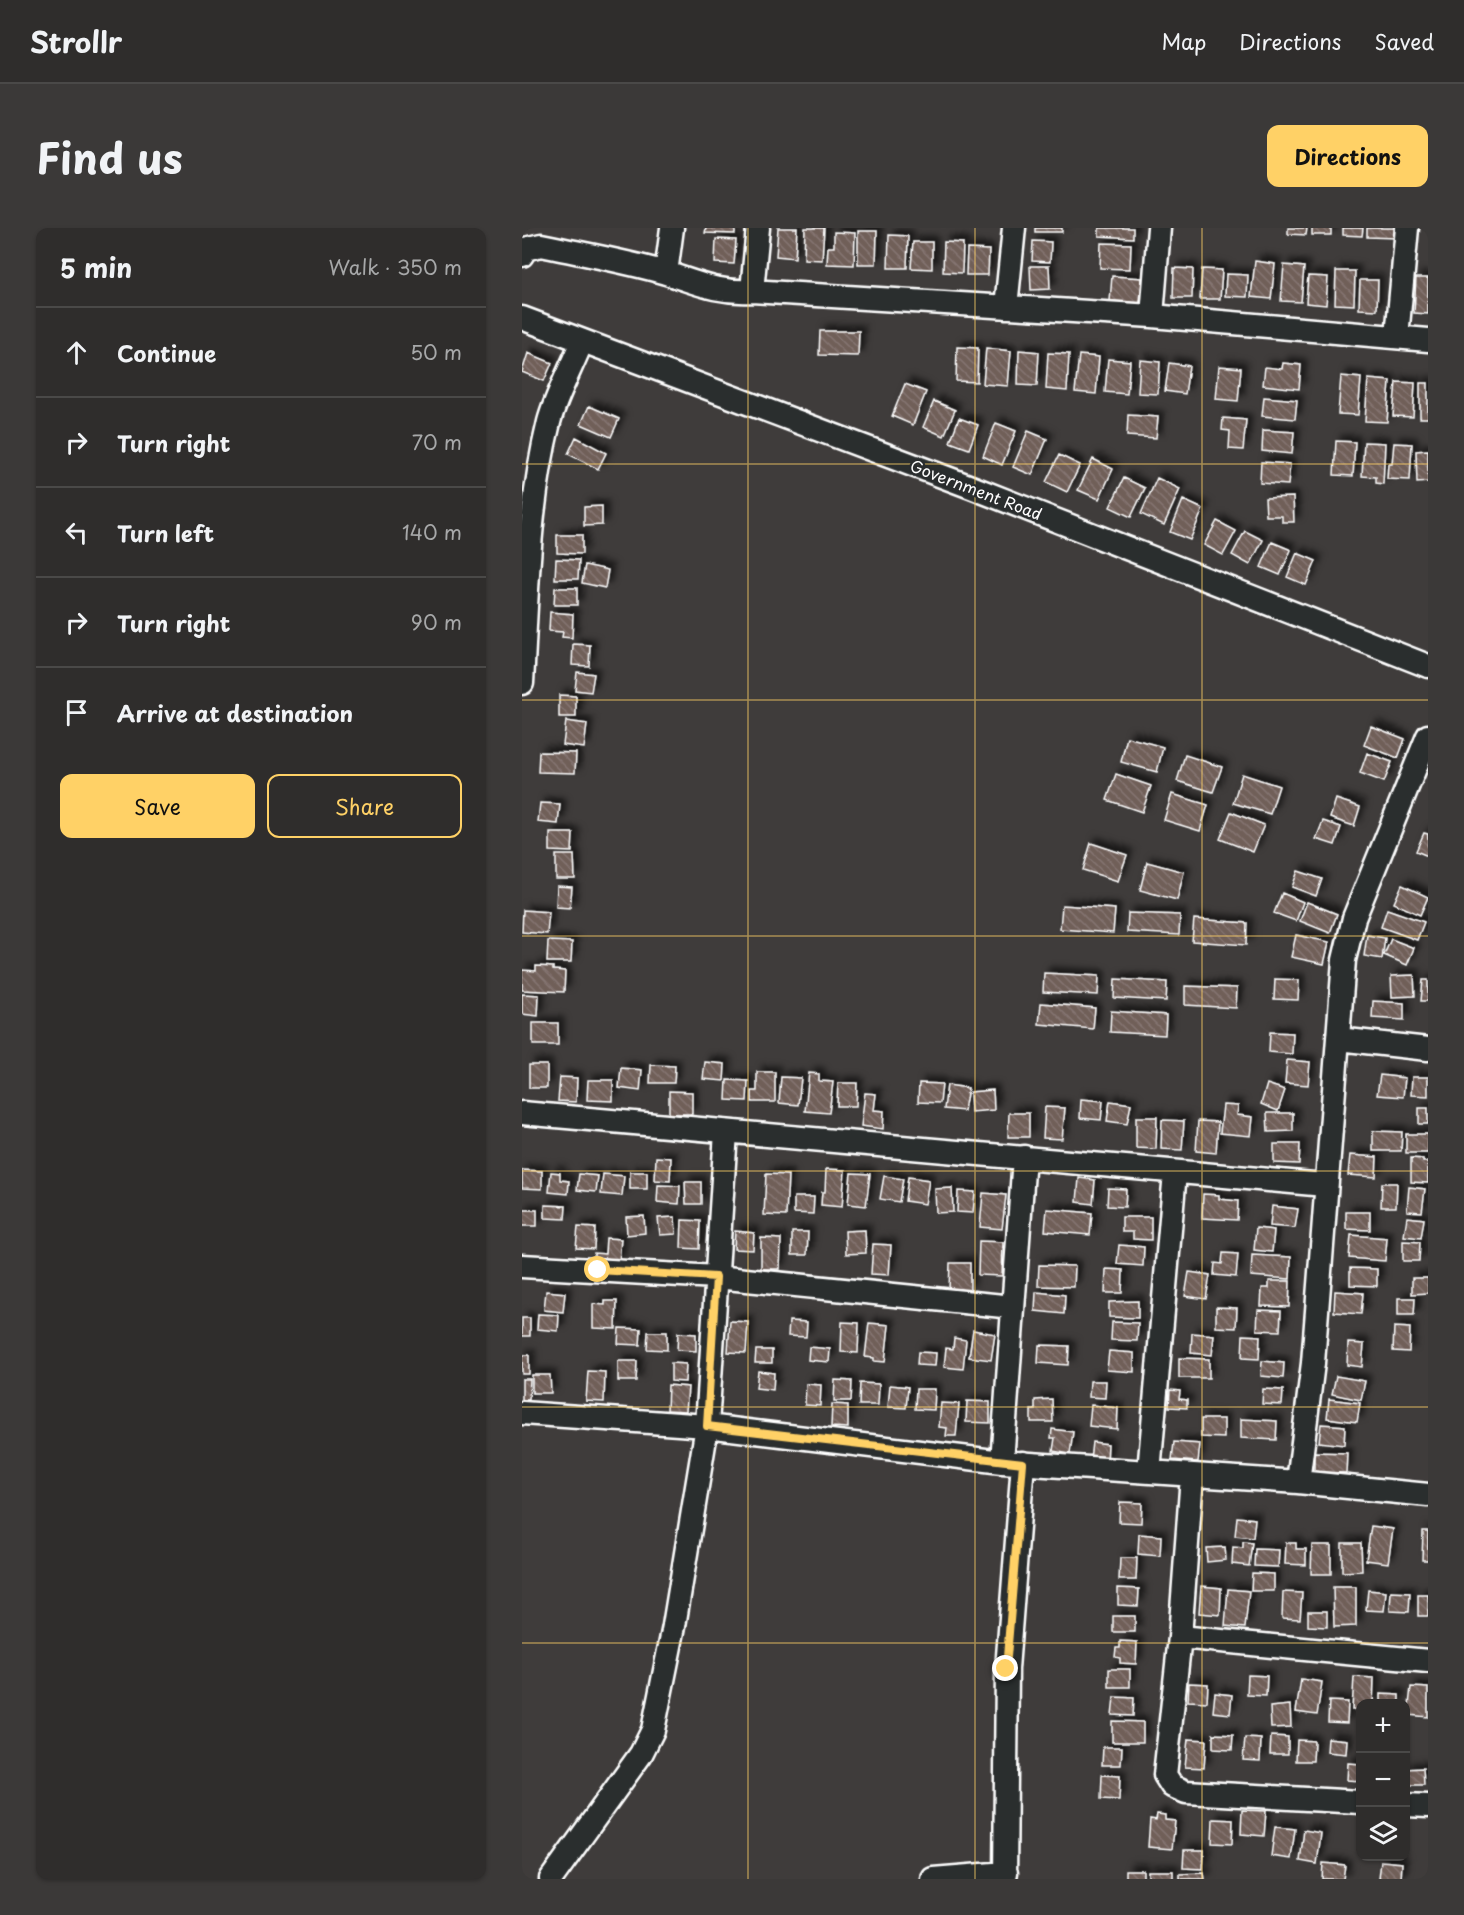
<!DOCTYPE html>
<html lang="en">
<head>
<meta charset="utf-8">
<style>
  body { margin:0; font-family:"Playpen Sans",sans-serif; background:#3b3938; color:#f1f3f6 }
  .controls { position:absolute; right:18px; bottom:18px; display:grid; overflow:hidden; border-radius:12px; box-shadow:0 2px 4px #0004 }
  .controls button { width:54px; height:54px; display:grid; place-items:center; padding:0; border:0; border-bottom:2px solid #4a4948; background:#2f2d2c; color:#f1f3f6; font:30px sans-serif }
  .stop { position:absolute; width:18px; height:18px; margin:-14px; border:4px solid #ffd166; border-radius:50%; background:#fff }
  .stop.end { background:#ffd166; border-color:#fff; box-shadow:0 2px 6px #0008 }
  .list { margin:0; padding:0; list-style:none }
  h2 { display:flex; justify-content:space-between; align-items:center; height:78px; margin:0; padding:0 24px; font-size:26px }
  h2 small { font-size:20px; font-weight:400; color:#a7a8a9 }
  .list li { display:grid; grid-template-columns:39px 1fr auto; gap:18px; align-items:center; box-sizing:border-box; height:90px; padding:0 24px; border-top:2px solid #4a4948 }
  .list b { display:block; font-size:22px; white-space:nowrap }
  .list em { font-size:20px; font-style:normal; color:#a7a8a9 }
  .actions { display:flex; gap:12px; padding:18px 24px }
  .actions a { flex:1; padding:14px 0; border:2px solid #ffd166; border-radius:12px; text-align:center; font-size:21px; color:#ffd166 }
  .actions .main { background:#ffd166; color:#111 }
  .icon { flex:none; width:33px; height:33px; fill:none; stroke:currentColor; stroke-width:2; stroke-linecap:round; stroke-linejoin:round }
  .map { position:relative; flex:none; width:906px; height:1651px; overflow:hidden; border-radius:12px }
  header { display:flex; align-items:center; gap:36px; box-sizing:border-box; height:84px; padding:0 30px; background:#2f2d2c; border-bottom:2px solid #4a4948 }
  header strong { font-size:28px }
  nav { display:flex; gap:33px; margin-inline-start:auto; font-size:21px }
  .intro { display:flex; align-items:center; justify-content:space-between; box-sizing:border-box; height:144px; padding:0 36px }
  h1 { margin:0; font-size:42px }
  .button { padding:15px 27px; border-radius:12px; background:#ffd166; color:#111; font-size:21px; font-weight:700 }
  main { display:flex; gap:36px; padding:0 36px }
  aside { flex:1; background:#2f2d2c; border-radius:12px; box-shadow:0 2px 4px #0004 }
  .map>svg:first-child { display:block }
  .building { fill:url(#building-back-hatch); stroke:#fff; stroke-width:1.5; filter:url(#shadow) }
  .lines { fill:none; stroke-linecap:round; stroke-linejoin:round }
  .minor-casing { stroke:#fff; stroke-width:27 }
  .minor { stroke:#2a2d2e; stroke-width:22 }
  .route { stroke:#ffd166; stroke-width:8 }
  .grid { fill:none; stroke:#ffd166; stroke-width:1.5; stroke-opacity:0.55 }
  .labels { text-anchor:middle; stroke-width:4.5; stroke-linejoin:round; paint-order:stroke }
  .street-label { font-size:16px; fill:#fff; stroke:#2a2d2e }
</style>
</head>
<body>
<header>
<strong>Strollr</strong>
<nav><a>Map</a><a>Directions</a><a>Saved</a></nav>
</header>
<div class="intro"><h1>Find us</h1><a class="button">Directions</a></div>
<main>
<aside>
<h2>5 min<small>Walk · 350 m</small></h2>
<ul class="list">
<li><svg class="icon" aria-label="ahead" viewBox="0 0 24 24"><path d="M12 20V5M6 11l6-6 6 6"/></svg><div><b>Continue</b></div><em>50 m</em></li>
<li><svg class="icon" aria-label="right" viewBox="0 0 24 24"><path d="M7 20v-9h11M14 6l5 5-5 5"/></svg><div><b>Turn right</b></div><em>70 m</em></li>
<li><svg class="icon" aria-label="left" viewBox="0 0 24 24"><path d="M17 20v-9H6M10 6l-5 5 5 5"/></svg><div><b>Turn left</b></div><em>140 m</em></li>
<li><svg class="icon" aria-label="right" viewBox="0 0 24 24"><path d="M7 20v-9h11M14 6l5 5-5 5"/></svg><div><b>Turn right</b></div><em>90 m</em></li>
<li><svg class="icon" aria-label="arrive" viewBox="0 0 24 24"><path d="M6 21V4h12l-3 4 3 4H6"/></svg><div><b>Arrive at destination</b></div></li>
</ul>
<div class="actions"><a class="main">Save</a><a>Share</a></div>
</aside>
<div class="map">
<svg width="906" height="1651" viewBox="0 0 906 1651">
  <defs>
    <pattern id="building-back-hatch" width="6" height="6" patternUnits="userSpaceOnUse" patternTransform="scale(1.5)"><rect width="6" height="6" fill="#705e59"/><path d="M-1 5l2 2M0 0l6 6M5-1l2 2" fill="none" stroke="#857672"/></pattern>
    <filter id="shadow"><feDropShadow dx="5.5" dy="-5.5" stdDeviation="3" flood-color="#0009"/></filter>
  </defs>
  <rect width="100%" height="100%" fill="#3f3c3b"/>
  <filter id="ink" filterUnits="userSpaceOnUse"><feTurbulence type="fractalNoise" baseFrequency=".0167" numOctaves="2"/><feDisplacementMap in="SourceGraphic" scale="12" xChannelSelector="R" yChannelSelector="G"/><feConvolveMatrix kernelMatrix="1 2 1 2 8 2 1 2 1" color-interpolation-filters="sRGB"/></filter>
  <g filter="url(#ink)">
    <path class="building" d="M184,0H213V6L183,5Z
      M256,0H275L273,30L254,28Z
      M283,0H302L300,32L282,31Z
      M513,0H540V4H513Z
      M577,0H611V10L577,8Z
      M766,0H785L784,7L766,6Z
      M790,0H809V7H790Z
      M821,0H841L840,8L821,7Z
      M845,0H873L874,10L845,9Z
      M336,3H355L354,36H336Z
      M312,4L333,5L332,37L305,36L306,19H312Z
      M367,7L386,8L385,40H366Z
      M194,11L214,12L212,36L193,35Z
      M511,13L529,14L528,34L510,33Z
      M391,14H410V41L389,40Z
      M422,14L441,15L440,45L421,44Z
      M579,15L609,16L608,41L578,40Z
      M445,21L467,22L466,47H444Z
      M733,33L753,36L749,71L729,69Z
      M762,37L782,39L779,74L759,73Z
      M508,38H527L528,61L509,62Z
      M652,40L671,41L670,70H651Z
      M680,41L700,42L698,71H678Z
      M814,43H833L832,77L813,76Z
      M704,46L726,47L725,69L703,68Z
      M590,48L620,50L618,75L588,73Z
      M786,48L806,49L804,77L784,75Z
      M894,50H906V86L892,85Z
      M838,52H856L855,82L837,81Z
      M298,103H337L336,128L297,127Z
      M435,119L456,120L455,154L434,153Z
      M464,120L489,123L486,158L461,156Z
      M497,122L517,124L515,158L496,157Z
      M6,125L30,135L22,153L0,144Z
      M526,125L547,126L545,163L524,161Z
      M557,127L577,129L574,166L553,164Z
      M586,131L608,133L605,166L583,164Z
      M618,132L638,134L636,166L616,165Z
      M647,135L667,138L663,166L643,163Z
      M761,135L779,137L777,161L741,157L743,139L760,141Z
      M697,138L719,140L716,173L694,171Z
      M819,148L839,150L836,187L816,186Z
      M846,151L868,153L865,194L843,193Z
      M874,154L893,155L891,189L871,188Z
      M898,155H906V190H898Z
      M383,156L404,164L391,197L370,188Z
      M742,169L775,172L773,191L740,188Z
      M412,173L433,182L422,208L401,199Z
      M67,178L97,191L89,209L59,196Z
      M606,187L636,189L634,210L605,208Z
      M437,190L456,197L447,221L428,214Z
      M701,190L724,192L721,222L707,221L708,203L700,202Z
      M474,195L494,203L480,237L461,228Z
      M741,202L772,204L770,226L740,223Z
      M506,203L525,211L510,247L491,239Z
      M54,209L84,225L76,241L46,226Z
      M814,213L833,214L831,248L812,247Z
      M842,214L863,215L861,256L854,255V249L840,248Z
      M872,215L890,216L888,252L865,251L866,236H870Z
      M906,222V254L895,255L894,223Z
      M537,227L558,237L545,264L524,254Z
      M571,231L591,241L577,271L556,262Z
      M739,234L768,236L766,257L738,255Z
      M602,250L623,260L609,289L588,279Z
      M635,250L658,261L642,297L619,286Z
      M771,269L772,294H760V288H744L743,270Z
      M661,272L681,281L668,312L648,304Z
      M80,278V297L62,298V279Z
      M695,293L714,303L701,327L682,317Z
      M723,303L741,312L728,337L710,327Z
      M35,307H60V326L35,325Z
      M750,314L769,322L758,347L739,339Z
      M775,325L794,333L784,357L765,349Z
      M34,331L57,332L56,351H33Z
      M63,337L86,342L83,360L60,355Z
      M33,360H55V377H32Z
      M28,384L51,386L50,410L40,409L41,404L27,403Z
      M51,416L68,417L67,438L50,437Z
      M55,444L72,446L69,464L53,462Z
      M37,467L54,468V489H37Z
      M44,493L65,496L62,520L41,517Z
      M849,498L883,511L876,530L842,517Z
      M605,509L641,519L635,544L599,534Z
      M17,524L54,525L53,545L16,544Z
      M845,525L870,534L862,554L838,545Z
      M663,527L700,539L691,564L655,553Z
      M594,546L629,558L620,584L585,572Z
      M720,546L757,558L748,586L711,575Z
      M650,566L686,577L678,603L642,592Z
      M814,571L838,579L832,598L808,590Z
      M18,575L38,576L36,596L16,594Z
      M709,584L742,597L731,624L698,611Z
      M801,593L819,599L813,617L794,611Z
      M28,605H51L50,624L28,623Z
      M902,605L906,606V628L894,623Z
      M569,615L605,627L596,653L561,642Z
      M34,627H52L53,651H34Z
      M625,634L662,644L655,672L618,662Z
      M776,643L800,651L794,668L770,659Z
      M880,657L906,669L898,687L872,675Z
      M35,658L50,659L48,680L34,679Z
      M760,665L781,674L774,693L752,685Z
      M785,674L815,686L808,705L778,693Z
      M540,677L593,681L591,705L538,701Z
      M865,681L902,694L895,712L859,699Z
      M1,682L27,684L25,706L0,704Z
      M606,685L658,687L657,707L605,704Z
      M672,691L725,695L724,717L670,713Z
      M774,707L807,714L802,736L769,729Z
      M845,707L863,710L860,731L842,728Z
      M869,711L892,720L885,737L862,727Z
      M26,713L50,714L49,734H25Z
      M14,738L31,739V742L43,743L42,764L0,762V742L14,743Z
      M522,745L577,748L576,767L521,764Z
      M892,747L893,768L870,769L869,748Z
      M593,751L645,754L644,773L592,770Z
      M753,751L777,752L776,772L752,771Z
      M901,752H906V773H899Z
      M663,758L715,760L714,780L663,777Z
      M0,766L17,767L16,788L0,786Z
      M851,773L882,775V792L850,790Z
      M519,775L573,780L571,801L517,796Z
      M589,783L644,787L643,807L588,804Z
      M11,795H36V817H11Z
      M748,804L771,805L770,826L747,824Z
      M765,832L788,834L786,857L763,855Z
      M183,834L203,836L202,853L181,851Z
      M7,837H25V860H7Z
      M129,837L153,838L152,855H128Z
      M99,840L120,842L118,863L97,860Z
      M235,844H253V874H230V863H235Z
      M287,845L297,846V853L311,854L307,885L283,883Z
      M858,847L883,850L881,869L855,867Z
      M38,849L55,850L54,874L36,873Z
      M259,849L279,850L276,877L257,875Z
      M890,849H906V868L889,867Z
      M66,852H91V873L65,872Z
      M205,852L226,853L225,873L204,872Z
      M316,855H335L334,878H315Z
      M397,855L420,856L418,875L396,874Z
      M745,856L763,862L756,883L739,876Z
      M425,857L446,860L442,883L422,881Z
      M471,862L472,882L449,884L448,864Z
      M147,863L170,864V886H147Z
      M343,865L354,866L352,882L362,883L361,901L339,898Z
      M559,871L581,873L579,892L558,890Z
      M588,873L609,876L605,896L585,893Z
      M701,877L716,878L715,887L731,889L729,908L698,905Z
      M523,879L543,880L540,911L521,910Z
      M897,880H906V896H897Z
      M487,885H507V909H486Z
      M745,885H771V903L746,904Z
      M614,889H635L634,921L614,920Z
      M640,892L662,893L660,922L639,921Z
      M676,893L696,894L694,925L674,923Z
      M851,903L880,904L879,923H851Z
      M884,906H906V925H884Z
      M752,916H778L777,936L752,935Z
      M828,927L855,929L854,949L826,947Z
      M134,929L149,930L148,953L133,952Z
      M889,930L901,931V934H906V955L889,954Z
      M304,941L323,942L320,979L299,977L300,964H303Z
      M0,942L20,943V961L0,960Z
      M29,944L38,945V952L47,953L46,966L27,964Z
      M108,944H125V961H108Z
      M329,945L348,946L344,978L326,976Z
      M57,946L76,948L74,964L55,962Z
      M81,946L102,948L100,968L79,966Z
      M244,946L266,947L264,988L242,987Z
      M362,948L381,951L377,974L358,971Z
      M386,949L407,952L403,976L383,973Z
      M557,950L573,952L571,976L555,974Z
      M163,954H179V976H164Z
      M860,955H875L874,979H859Z
      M136,957L158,958L157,976L135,974Z
      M887,959L903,961L900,984L885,983Z
      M430,960L431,984L414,985L413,961Z
      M586,960L604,961L603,979L585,978Z
      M436,963L453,964L451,985L435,984Z
      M461,965L484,967L480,1001L458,999Z
      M681,966L697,967V971L716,973L715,992L680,990Z
      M272,969H292L291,986L272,985Z
      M23,977L44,978L43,991L23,990Z
      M750,978L776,981L773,1000L748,998Z
      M525,981L570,985L568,1007L523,1003Z
      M0,982H15V998H0Z
      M824,984H848V1002L824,1001Z
      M122,988L123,1005L105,1007L104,989Z
      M153,989L154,1006L138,1007L136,990Z
      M600,989H629V1012L611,1011V1004H600Z
      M885,989L902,991L899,1010L882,1008Z
      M160,992L178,993L177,1021L159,1020Z
      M56,999L73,1000L72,1021L54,1020Z
      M734,1000L752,1002L750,1024L732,1022Z
      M343,1002L344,1025L324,1026L323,1003Z
      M213,1003L232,1005L231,1022L212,1021Z
      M270,1004H286L285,1027H270Z
      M829,1007L865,1010L863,1033L827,1030Z
      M84,1010L99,1011L97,1034L72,1033V1025L83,1026Z
      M239,1010L259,1011L258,1041H239Z
      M457,1013L481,1014L480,1048L456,1047Z
      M881,1013L898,1014L897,1033H881Z
      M351,1016L369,1017L367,1047L349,1046Z
      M597,1017L622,1019L621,1038L595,1036Z
      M701,1025L716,1026L714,1049L692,1047L693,1035L700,1036Z
      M730,1027L769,1029L768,1051L729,1048Z
      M428,1035H448V1062H427Z
      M517,1037L553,1038L552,1059L516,1058Z
      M828,1040L855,1041V1058L828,1057Z
      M584,1041L601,1042L600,1065H583Z
      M667,1044L688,1047L684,1071L663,1068Z
      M890,1050H906V1065L890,1066Z
      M747,1053H768L767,1079L739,1078L740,1060H747Z
      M24,1063L43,1065L41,1084L22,1082Z
      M813,1063L841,1065L839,1086L812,1084Z
      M514,1064L543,1067L542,1086L513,1083Z
      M876,1070H893L892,1087H876Z
      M83,1073H95L94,1101L71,1100V1076L83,1077Z
      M616,1073V1090L587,1089V1074Z
      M694,1079L715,1080L714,1100L694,1099Z
      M736,1082L759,1083L758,1103L735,1102Z
      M16,1086L37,1087L36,1103L15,1101Z
      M0,1090H8V1108H0Z
      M208,1093L226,1094L224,1125L206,1124Z
      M267,1093L285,1094L284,1109L266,1108Z
      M320,1094L337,1095L336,1125L319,1124Z
      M590,1094L616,1095L615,1113L589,1112Z
      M347,1095L367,1097L363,1134L352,1133V1130L343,1129Z
      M872,1099L888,1100L887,1124L871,1123Z
      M97,1100L119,1101L118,1117L96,1116Z
      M451,1102L473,1106L469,1132L447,1129Z
      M126,1104H145V1122L125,1121Z
      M156,1105L174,1106V1123L155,1122Z
      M670,1105L692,1107L690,1127L669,1125Z
      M721,1107L738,1108L737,1131L720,1130Z
      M432,1110L444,1112L441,1141L422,1139L424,1120L431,1121Z
      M826,1115L842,1116L840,1139L825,1137Z
      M517,1117L547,1118L546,1137L516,1135Z
      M287,1119L308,1121L307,1134L286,1132Z
      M234,1122H250V1135H233Z
      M587,1123L612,1125V1144L585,1142Z
      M396,1124L414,1125L413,1138L395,1137Z
      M0,1127H7V1146H0Z
      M657,1130L687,1131V1150H657Z
      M96,1133H115L114,1153H96Z
      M740,1133L762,1135L761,1150L739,1148Z
      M149,1135L164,1136L163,1154L149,1153Z
      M66,1143L83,1144L82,1174L64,1173Z
      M236,1143L252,1145L251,1162L234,1160Z
      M10,1147H28L29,1165H10Z
      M814,1148L843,1153L839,1172L810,1166Z
      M0,1151H8L7,1172H0Z
      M313,1152L330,1153L329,1173H312Z
      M568,1153H584L583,1170L567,1169Z
      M338,1155L357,1156L356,1177H337Z
      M284,1156L299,1157L298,1178L283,1177Z
      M146,1157L166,1159L164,1183L145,1182Z
      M368,1157L386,1159L384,1180L366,1179Z
      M394,1161H413L412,1182L393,1181Z
      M741,1161L761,1162L760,1177L740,1176Z
      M648,1162L658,1163L657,1171L665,1172V1180L647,1179Z
      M530,1171L531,1194H509V1182H513V1172Z
      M807,1171L838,1175L835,1194L805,1190Z
      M445,1173L468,1174V1195L444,1194Z
      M419,1175L437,1176L434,1208H424L425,1200L417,1199Z
      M310,1176L326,1177V1200L309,1199Z
      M569,1177L596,1180L595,1201L567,1198Z
      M679,1191H702V1210L679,1209Z
      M719,1191L755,1193L754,1212L719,1210Z
      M799,1196L823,1198L822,1217L797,1214Z
      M530,1201L551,1204L548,1226L531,1223L533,1210H529Z
      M570,1214L586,1216L585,1234L568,1232Z
      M652,1214L678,1216L676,1234L650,1232Z
      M792,1224L825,1225L824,1245L792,1244Z
      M598,1274L620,1275L619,1295L597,1294Z
      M715,1289L733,1291L731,1310L713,1308Z
      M849,1298L871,1301L866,1335L844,1332Z
      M901,1303H906V1332H900Z
      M617,1306L639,1308L638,1328L616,1326Z
      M721,1314L730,1315L727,1338L710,1336L711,1319L721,1320Z
      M764,1315H774V1321H784V1337L763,1336Z
      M820,1315H839L840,1343L820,1344Z
      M790,1317H809V1346H789Z
      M703,1319L704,1332L685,1334L684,1320Z
      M733,1321L757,1322L756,1339L732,1338Z
      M598,1330H615L614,1352H597Z
      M730,1345L752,1346V1363H729Z
      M679,1358L699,1360L698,1387L677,1385Z
      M811,1359H834V1398L812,1399Z
      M596,1360L617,1361L616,1378L596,1377Z
      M706,1361L727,1363L723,1400L703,1398Z
      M846,1362L864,1364L862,1383L844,1382Z
      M761,1364L780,1365L778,1391L760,1390Z
      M869,1364L888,1365L887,1384L868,1383Z
      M896,1367H906V1388H896Z
      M786,1383H805V1399L786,1398Z
      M591,1388H613V1404H591Z
      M598,1413L615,1414L614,1436L598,1435V1430L593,1429L594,1420H598Z
      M587,1441H608V1459H587Z
      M726,1447L745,1448L744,1468L725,1467Z
      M832,1449L852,1450L851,1476H838V1482H830Z
      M779,1451L800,1454L795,1487L774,1484Z
      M667,1455L686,1456L685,1474L666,1473Z
      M889,1459L906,1460V1489L886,1487Z
      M693,1465L710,1467L708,1486L691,1484Z
      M858,1466L877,1467V1476H858Z
      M592,1469L612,1470L611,1488L590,1487Z
      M807,1473L826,1474L825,1495L806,1494Z
      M768,1477L769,1499L749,1500L748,1479Z
      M590,1493L621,1494V1514H590Z
      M691,1506L711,1507L710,1522L691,1521Z
      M749,1508L766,1509V1526H748Z
      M723,1510L739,1511L738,1533L721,1532Z
      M806,1510L825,1512L824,1526L805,1524Z
      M666,1511L684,1512L682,1540L663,1539Z
      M775,1512L792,1513L791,1533H774Z
      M581,1519H600L599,1537H580Z
      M826,1535L838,1536V1553L825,1552Z
      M901,1540L902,1557H884V1541Z
      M580,1547L598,1548L597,1572L579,1571Z
      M720,1582L744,1583L742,1608L719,1606Z
      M635,1586L643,1587V1592L653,1593L650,1621L626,1619L628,1591L634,1592Z
      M691,1591L711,1592L710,1616L690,1615Z
      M753,1599L773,1601L769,1631L749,1628Z
      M782,1602L799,1605L795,1636L778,1633Z
      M662,1622H682L681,1641L661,1640Z
      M859,1633L880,1635L879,1651H857Z
      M801,1635L823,1637L821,1651H800Z
      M604,1642H621V1651H604Z
      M626,1643H651V1651H626Z
      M682,1645L683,1651H658V1646Z"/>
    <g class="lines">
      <g class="minor-casing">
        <path id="minor" d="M0,27L3,21L19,17L29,19C67,27 106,34 144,45C175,55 196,65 230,63L630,88L906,112
          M144,45L150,0
          M230,63L236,0
          M484,79L492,0
          M630,88L637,0
          M0,90L449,259L906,438
          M875,109L885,0
          M0,455C5,368 6,279 27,194C34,167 50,139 60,113
          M816,811L906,821
          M0,885L803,957
          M0,1038L194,1049L491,1079
          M0,1185L185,1198L480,1234L776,1254L906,1267
          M480,1234L502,929
          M627,1244L653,944
          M670,1248L658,1409L643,1547L650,1558L664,1564L838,1574
          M776,1254L791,1135L822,732L832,690L906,508
          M658,1409L906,1433
          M884,1577L906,1578
          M29,1651L119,1526L131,1502L152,1398L185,1198L204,904
          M411,1651L484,1645
          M483,1651L485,1441L501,1235"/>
      </g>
      <use href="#minor" class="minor"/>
    </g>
  </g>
  <g class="lines" filter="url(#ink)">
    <path class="route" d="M76,1042L194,1049L185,1198L501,1235L484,1441"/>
  </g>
  <path class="grid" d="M226,0V1651M453,0V1651M680,0V1651M0,236H906M0,472H906M0,708H906M0,943H906M0,1179H906M0,1415H906"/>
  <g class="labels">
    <g class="street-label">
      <text transform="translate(454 262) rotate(21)" y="6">Government Road</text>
    </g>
  </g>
</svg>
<div class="controls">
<button>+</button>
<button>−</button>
<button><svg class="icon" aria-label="layers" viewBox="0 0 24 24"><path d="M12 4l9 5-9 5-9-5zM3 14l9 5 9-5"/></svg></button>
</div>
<div class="stop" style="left:76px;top:1042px"></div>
<div class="stop end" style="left:484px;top:1441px"></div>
</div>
</main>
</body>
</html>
